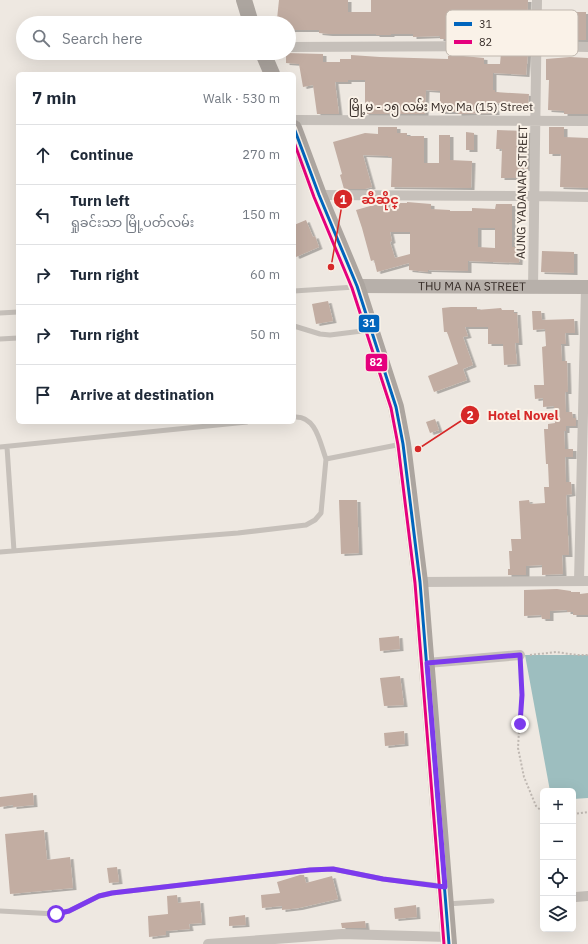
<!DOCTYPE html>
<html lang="en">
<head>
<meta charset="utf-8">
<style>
  body { margin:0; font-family:"IBM Plex Sans","Noto Sans Myanmar",sans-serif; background:#f2f2f3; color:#1f2937 }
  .controls { position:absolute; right:12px; bottom:12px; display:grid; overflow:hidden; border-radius:6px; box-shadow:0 4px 16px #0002 }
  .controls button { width:36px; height:36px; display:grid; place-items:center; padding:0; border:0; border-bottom:1px solid #e0e1e3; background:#fff; color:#1f2937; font:20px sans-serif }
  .stop { position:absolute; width:12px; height:12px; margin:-9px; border:3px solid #7c3aed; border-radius:50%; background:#fff }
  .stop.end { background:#7c3aed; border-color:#fff; box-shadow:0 1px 4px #0008 }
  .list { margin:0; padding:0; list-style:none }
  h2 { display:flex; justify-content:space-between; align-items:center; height:52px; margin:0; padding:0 16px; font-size:17px }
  h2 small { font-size:13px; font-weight:400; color:#747a83 }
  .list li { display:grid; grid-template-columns:26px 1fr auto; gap:12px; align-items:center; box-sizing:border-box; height:60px; padding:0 16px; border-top:1px solid #e0e1e3 }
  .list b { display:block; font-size:15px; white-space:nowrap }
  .list p { margin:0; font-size:13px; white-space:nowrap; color:#747a83 }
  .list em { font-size:13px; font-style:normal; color:#747a83 }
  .icon { flex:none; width:22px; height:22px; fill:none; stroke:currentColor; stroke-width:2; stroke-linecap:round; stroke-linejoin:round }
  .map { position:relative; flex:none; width:588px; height:944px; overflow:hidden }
  .search { position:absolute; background:#fff; box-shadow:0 4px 16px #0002; left:16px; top:16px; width:280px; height:44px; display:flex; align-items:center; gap:10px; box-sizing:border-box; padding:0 14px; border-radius:22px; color:#747a83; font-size:15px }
  .panel { position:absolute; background:#fff; box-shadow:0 4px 16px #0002; left:16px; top:72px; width:280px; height:352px; border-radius:6px }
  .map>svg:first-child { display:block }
  .water { fill:#9dbebf }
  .building { fill:#c2ada2; fill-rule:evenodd; filter:url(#shadow) }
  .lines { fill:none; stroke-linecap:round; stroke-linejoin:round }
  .path { stroke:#bfb8b2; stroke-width:2; stroke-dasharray:2 2; stroke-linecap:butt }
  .lane { stroke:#c6c0ba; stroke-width:5 }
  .street { stroke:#c6c0ba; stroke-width:10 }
  .secondary { stroke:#b7b0aa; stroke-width:14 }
  .primary { stroke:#aca59f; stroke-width:16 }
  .bus-1-casing { stroke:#faf2e8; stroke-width:6 }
  .bus-2-casing { stroke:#faf2e8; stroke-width:6 }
  .bus-1 { stroke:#0065bd; stroke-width:3 }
  .bus-2 { stroke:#e5007d; stroke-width:3 }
  .route { stroke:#7c3aed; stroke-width:5 }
  .labels { text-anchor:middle; stroke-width:4; stroke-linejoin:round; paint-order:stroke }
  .street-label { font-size:12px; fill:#372d28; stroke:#faf2e8 }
  .key { fill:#faf2e8; stroke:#c0b7ae; stroke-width:1 }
  .key-label { font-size:11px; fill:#372d28 }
  .leader { fill:none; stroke:#d62828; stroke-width:1.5 }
  .callout-dot { fill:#d62828; stroke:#faf2e8; stroke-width:1.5 }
  .mark-label { font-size:12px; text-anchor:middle; font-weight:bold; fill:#fff }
  .callout-label { font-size:13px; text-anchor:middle; font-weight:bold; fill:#d62828; stroke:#faf2e8; stroke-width:4; stroke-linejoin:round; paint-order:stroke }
  .line-badge { stroke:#faf2e8; stroke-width:1.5 }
  .badge-label { font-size:11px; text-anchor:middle; font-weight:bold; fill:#fff }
</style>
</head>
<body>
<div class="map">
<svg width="588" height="944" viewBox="0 0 588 944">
  <defs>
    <filter id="shadow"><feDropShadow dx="3.5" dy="2" stdDeviation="0" flood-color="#0004"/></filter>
  </defs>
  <rect width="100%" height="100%" fill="#eee8e1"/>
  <path class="water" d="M525,655H588V798L573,799V791H550Z"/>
  <path class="building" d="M279,0H348V12H371V0H528L527,40L474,38V34H456L453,35V39H440V36L413,37V34H391V35H376V34H329L319,33V30H289V23H283V19H277Z
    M573,12H586V40H564V35H551V17H564V14H573Z
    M286,53L323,54V62H340V59H351V55L380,57L448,59V56H463L484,58V64H500L501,53H528L526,75L493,73V90H495V92L529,94L528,105L495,103L496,113L458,114V112H441V110H440V91L426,90L425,114H365V80H348V82H335L339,114H317L313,85L303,87L299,64L286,63Z
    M570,57L588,58V114H564V111L548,110L549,80H546V59Z
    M378,127H397V133H407V136H424V163H439V135H450V160L472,161L471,188L391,187L392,157H388V156L363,155L372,187L365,189H344L340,175L342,174L333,142L365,133L378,134Z
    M549,127H564V137L588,138V188L560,187L561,154H549Z
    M497,130L528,131V169H521L520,178H501L502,149H496Z
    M466,132L474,133V150H466Z
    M407,202L431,204V209L450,210V211H472V208L495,209L496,204H512V247H520L519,263L468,261V271L428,270V272L409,270V263L377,272L374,260L371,261L362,228L356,210L381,203H407ZM478,228H495V248L478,247ZM390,232H410V254L395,258L390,242L392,241Z
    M306,220L313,237L315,236L319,247L296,257L294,253V225Z
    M542,251L574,252V273L541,272Z
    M328,301L333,321L316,324L312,304Z
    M451,307H477V310L501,308L502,310H514V313H517L519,343H515L517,364L504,365L503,344H488V327H465L468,336L463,337L473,365L463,369L467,380L434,392L428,376L458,364L447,332H444L442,308Z
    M532,311H541L542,320L574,319L575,333H565L566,344H561L562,361H567L568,392H565L566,412H572L573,418H576V426H566V431H564L565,449H573V457H565L566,482H571L572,494L566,495L569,555H562L563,574L542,575V565L526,566V575H508V569H510L509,551H512L511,539H521L519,501L529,500L530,504L545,503L544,487H549L548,464H546L544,429H548V424L555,423L554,406L543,407V398L535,399L534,385H544L542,347L546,346L545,329L533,330Z
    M435,419L439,430L430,433L426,422Z
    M339,500H357L359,553L341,554Z
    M557,589L571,591V592H580V594L588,593V615H573V612H567V610L550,611V619H542L541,615L524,616V590Z
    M399,636L400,649L380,651L379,638Z
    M400,676L404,705L384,706L380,678Z
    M404,731L405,744L385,746L384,733Z
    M33,793L34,805L13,807V805L0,807V797Z
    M44,830L47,860L70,857L73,888L10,894L5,834Z
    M117,867L119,882L109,883L107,868Z
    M300,875H304L306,883L332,876L338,899L299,908L282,910V906L262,908L261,895L280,893L277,882Z
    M177,895L178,903L200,901L202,923L189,924L190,929L166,931V935L149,937L148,916L168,914L167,896Z
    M416,905L417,917L395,919L394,908Z
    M245,915L246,925L229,926V917Z
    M365,921L366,928H342L341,923Z"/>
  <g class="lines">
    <path class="path" d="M530,655L556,652L577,655H588
      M520,664L521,695L518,748L524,777L536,806L543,812
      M573,814L588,812
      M573,829L575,813"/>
    <path class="lane" d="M294,291L355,287
      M0,313L18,312
      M294,326L320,334L330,335L370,330
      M0,339L18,338
      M294,417C316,415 320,443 326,459
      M0,447L247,422
      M7,447L14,551
      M0,552L238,533L306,525L315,520L321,513L326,459L402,444
      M447,904L492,901
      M0,911L56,914L69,911L99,896L112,893L310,870L333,869L383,879L442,886"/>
    <path class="street" d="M289,47L536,46L588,47
      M294,120L588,121
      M319,195L534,196L588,197
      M533,288L537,0
      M579,581L586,287
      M420,582L588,581
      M427,663L520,655
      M576,897L588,896
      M208,944L342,934L448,937"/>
    <path class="secondary" id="s1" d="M357,286L588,287"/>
    <path class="primary" d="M244,0L251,23
      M263,53L272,74
      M294,128L319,195L357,286L396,407L403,444L420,582L449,944"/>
    <g class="bus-1-casing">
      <path id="bus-1" d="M294,128L319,195L357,286L396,407L403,444L420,582L449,944"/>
    </g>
    <g class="bus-2-casing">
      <path id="bus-2" d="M294,142L314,197L352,288L391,408L398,445L415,583L444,944"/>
    </g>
    <use href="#bus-1" class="bus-1"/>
    <use href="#bus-2" class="bus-2"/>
  </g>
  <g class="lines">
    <path class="route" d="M56,914L69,911L99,896L112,893L310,870L333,869L383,879L445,887L427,663L520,655L522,695L520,724"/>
  </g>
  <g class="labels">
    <g class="street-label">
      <text x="441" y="111">မြို့မ - ၁၅ လမ်း Myo Ma (15) Street</text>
      <text transform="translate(522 192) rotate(-89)" y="4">AUNG YADANAR STREET</text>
      <text dy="4" stroke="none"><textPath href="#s1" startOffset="115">THU MA NA STREET</textPath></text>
    </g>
  </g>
  <rect x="446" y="10" width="132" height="46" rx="6" class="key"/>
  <rect x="454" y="22" width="18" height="4" fill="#0065bd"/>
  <rect x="454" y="40" width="18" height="4" fill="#e5007d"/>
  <g class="key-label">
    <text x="479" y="28">31</text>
    <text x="479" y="46">82</text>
  </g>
  <path class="leader" d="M331 267L343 199M418 449L470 415"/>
  <g class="callout-dot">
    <circle cx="331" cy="267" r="4"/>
    <circle cx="418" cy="449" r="4"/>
    <circle cx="343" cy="199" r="10"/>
    <circle cx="470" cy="415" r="10"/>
  </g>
  <g class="mark-label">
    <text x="343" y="204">1</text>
    <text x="470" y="420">2</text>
  </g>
  <g class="callout-label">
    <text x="380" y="204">ဆီဆိုင္</text>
    <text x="523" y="420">Hotel Novel</text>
  </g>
  <g class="line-badge">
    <rect x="358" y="314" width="22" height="19" rx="4" fill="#0065bd"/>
    <rect x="365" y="353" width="23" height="19" rx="4" fill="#e5007d"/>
  </g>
  <g class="badge-label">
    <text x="369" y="327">31</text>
    <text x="376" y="366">82</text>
  </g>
</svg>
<div class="controls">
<button>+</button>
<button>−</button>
<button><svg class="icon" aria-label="locate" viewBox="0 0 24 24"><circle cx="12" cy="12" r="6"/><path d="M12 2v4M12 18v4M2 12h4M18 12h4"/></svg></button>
<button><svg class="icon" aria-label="layers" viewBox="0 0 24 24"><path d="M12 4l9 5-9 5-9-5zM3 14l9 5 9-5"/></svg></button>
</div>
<div class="stop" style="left:56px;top:914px"></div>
<div class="stop end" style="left:520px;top:724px"></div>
<div class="search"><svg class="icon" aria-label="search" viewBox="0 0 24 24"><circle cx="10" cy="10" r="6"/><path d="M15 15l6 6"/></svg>Search here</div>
<section class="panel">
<h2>7 min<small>Walk · 530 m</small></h2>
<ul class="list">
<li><svg class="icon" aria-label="ahead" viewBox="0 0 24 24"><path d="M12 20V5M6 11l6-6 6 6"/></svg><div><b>Continue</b></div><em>270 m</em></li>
<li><svg class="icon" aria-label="left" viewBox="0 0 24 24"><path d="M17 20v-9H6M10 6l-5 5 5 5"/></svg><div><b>Turn left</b><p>ရှုခင်းသာ မြို့ပတ်လမ်း</p></div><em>150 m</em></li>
<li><svg class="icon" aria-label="right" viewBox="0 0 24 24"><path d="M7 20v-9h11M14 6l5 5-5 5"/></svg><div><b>Turn right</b></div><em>60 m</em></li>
<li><svg class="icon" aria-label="right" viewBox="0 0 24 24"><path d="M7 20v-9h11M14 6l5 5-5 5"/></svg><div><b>Turn right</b></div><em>50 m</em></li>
<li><svg class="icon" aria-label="arrive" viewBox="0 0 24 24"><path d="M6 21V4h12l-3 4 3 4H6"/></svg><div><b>Arrive at destination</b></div></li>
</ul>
</section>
</div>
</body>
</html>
